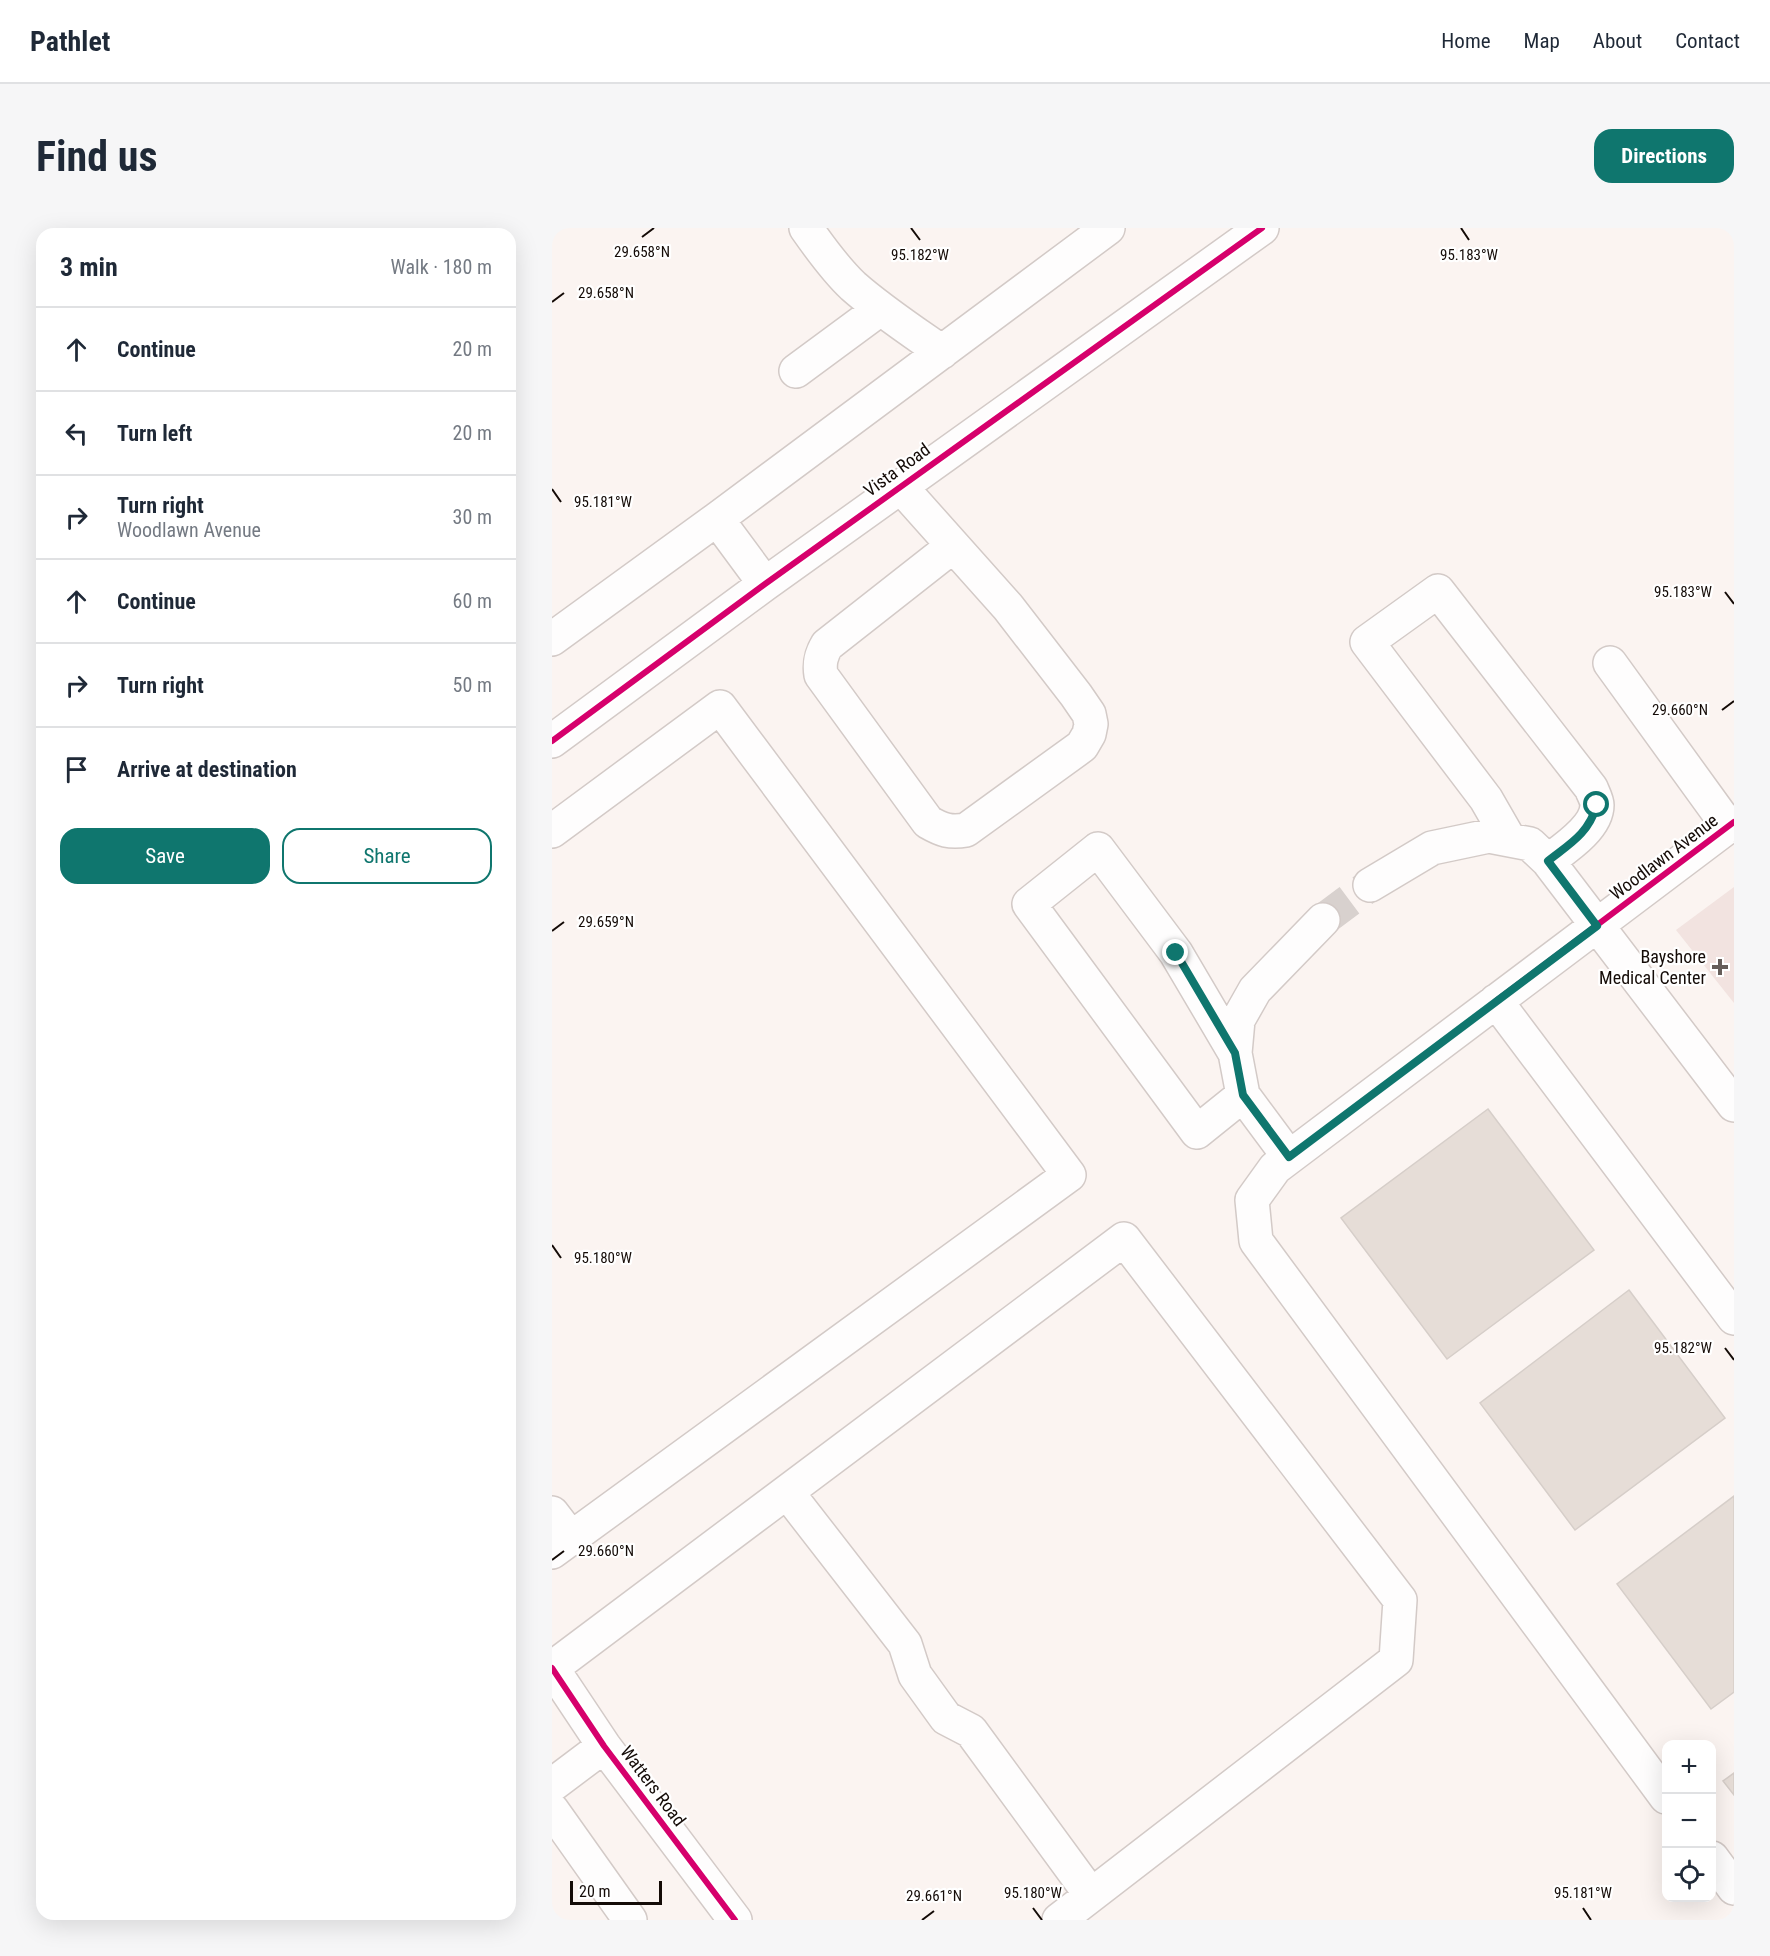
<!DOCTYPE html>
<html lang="en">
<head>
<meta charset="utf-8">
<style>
  body { margin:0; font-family:"Roboto Condensed",sans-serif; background:#f6f6f7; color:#1f2937 }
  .controls { position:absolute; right:18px; bottom:18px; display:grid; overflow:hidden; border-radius:12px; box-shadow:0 6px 24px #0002 }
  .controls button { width:54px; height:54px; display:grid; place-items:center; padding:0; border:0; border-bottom:2px solid #e0e1e3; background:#fff; color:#1f2937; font:30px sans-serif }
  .scale { position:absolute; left:18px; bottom:15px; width:92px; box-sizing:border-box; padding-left:6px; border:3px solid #140b07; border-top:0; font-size:16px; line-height:21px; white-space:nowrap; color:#140b07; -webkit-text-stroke:4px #fff; paint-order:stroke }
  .stop { position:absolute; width:18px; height:18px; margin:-14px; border:4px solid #0f766e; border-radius:50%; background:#fff }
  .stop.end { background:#0f766e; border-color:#fff; box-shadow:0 2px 6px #0008 }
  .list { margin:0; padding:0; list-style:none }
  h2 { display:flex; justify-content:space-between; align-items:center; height:78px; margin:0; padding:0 24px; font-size:26px }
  h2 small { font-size:20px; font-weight:400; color:#747a83 }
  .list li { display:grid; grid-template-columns:39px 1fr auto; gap:18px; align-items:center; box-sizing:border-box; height:84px; padding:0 24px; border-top:2px solid #e0e1e3 }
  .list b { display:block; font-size:22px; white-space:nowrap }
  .list p { margin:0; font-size:20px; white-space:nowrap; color:#747a83 }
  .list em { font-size:20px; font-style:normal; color:#747a83 }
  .actions { display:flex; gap:12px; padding:18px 24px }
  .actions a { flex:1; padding:14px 0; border:2px solid #0f766e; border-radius:18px; text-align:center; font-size:21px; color:#0f766e }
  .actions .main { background:#0f766e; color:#fff }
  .icon { flex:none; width:33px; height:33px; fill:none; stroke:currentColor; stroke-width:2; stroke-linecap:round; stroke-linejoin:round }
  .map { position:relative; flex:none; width:1182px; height:1692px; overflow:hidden; border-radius:18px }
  header { display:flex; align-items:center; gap:36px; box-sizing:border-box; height:84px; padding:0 30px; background:#fff; border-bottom:2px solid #e0e1e3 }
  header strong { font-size:28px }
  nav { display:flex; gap:33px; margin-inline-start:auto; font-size:21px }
  .intro { display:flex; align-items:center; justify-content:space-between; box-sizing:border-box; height:144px; padding:0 36px }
  h1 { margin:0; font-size:42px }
  .button { padding:15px 27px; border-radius:18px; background:#0f766e; color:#fff; font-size:21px; font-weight:700 }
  main { display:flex; gap:36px; padding:0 36px }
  aside { flex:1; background:#fff; border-radius:18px; box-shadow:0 6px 24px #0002 }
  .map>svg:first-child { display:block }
  .medical { fill:#f2e3e0 }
  .building { fill:#e6ddd7; stroke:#d6cec9; stroke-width:1.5 }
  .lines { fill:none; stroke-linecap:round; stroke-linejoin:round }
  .minor-tunnel { stroke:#d8d1ce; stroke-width:33; stroke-dasharray:33 16; stroke-linecap:butt }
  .minor-casing { stroke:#d3cac7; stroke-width:36 }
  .minor { stroke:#fefdfd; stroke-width:33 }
  .cycleway-casing { stroke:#fff; stroke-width:10 }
  .cycleway { stroke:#d6006c; stroke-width:6 }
  .route { stroke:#0f766e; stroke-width:8 }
  .ticks { fill:none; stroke:#140b07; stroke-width:2 }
  .poi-dot { fill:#655d59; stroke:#fff; stroke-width:2 }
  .labels { text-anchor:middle; stroke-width:4.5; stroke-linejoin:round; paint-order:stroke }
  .street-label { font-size:18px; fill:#140b07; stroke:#fff }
  .poi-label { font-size:18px; fill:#140b07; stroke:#fff; text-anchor:end }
  .ticks-label { font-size:15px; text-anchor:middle; fill:#140b07; stroke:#fff; stroke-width:4.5; stroke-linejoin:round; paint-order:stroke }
</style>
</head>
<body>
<header>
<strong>Pathlet</strong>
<nav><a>Home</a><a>Map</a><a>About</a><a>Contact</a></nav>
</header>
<div class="intro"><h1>Find us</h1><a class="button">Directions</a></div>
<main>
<aside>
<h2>3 min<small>Walk · 180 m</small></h2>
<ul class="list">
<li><svg class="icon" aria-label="ahead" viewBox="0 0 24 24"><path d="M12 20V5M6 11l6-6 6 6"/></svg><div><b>Continue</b></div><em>20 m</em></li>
<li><svg class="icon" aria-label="left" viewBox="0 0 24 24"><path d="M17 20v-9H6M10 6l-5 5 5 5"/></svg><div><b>Turn left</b></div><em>20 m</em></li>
<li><svg class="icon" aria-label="right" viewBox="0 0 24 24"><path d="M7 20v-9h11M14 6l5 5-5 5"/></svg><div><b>Turn right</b><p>Woodlawn Avenue</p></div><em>30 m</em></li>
<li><svg class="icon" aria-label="ahead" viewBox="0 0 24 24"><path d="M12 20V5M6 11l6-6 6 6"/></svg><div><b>Continue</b></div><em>60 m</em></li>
<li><svg class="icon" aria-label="right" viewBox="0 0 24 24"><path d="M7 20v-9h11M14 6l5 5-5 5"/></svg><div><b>Turn right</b></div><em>50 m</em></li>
<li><svg class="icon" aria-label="arrive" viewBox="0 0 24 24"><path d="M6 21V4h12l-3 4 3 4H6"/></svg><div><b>Arrive at destination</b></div></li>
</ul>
<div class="actions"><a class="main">Save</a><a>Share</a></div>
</aside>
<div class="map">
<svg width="1182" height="1692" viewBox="0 0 1182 1692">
  <rect width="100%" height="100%" fill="#fbf4f1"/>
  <path class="medical" d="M1182,659V775L1124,702Z"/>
  <path class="building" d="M936,881L1042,1022L895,1131L789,990Z
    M1077,1062L1173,1190L1023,1302L928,1175Z
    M1182,1268V1464L1159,1481L1065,1356Z
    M1182,1545V1567L1171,1553Z"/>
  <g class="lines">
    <path class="minor-tunnel" d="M771,692L818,657"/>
    <g class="minor-casing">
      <path id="minor" d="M254,0C268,20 283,41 301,58C328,82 360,103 390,124
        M244,143L328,81
        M348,258L456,379L524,467L537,486L539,496L537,506L530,518L414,602C398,605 390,602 376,594L269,447C267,435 269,427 275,417L401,318
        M165,291L213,356
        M0,411L165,291L556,0
        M1058,435L1176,598
        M0,513L213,356L710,0
        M0,603L168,479L517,947L0,1324
        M957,611L934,571L815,414L886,363L1039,560C1041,565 1045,572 1045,577C1045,600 1012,621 996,633
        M818,657L880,620L937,608L978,616L996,633L1182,877
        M944,773L1182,1090
        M683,825L624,725L546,621L477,676L645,904L691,867
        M737,929L691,867L683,825L686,792L703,762L771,692
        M235,1264L353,1416L363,1447L394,1490L419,1503L539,1667
        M0,1285L20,1311
        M0,1440L572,1011L848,1372L844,1432L507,1692
        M0,1440L52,1518L183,1692
        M0,1557L52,1518
        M1114,1569L704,1013L700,972L723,940L1182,594
        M0,1582L78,1692
        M1160,1630L1182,1660"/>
    </g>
    <use href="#minor" class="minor"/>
    <g class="cycleway-casing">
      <path id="cycleway" d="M0,513L213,356L710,0
        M944,773L1182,594
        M0,1440L52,1518L183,1692"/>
    </g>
    <use href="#cycleway" class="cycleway"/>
  </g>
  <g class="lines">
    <path class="route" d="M624,725L683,825L691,867L737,929L1045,698L996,633C1019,615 1036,606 1045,577"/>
  </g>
  <path class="ticks" d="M359,0L368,12M909,0L917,12M90,9L102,0M0,74L12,65M0,261L9,274M1173,364L1182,376M1170,482L1182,473M0,703L12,694M0,1017L9,1030M1173,1120L1182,1132M0,1332L12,1323M481,1680L490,1692M1031,1680L1039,1692M370,1692L382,1683"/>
  <path class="poi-dot" d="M1165 730h6v6h6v6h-6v6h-6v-6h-6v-6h6z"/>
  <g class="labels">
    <g class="street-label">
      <text transform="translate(345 242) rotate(-36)" y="6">Vista Road</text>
      <text transform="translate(1112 629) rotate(-37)" y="6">Woodlawn Avenue</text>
      <text transform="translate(101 1558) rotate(53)" y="6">Watters Road</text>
    </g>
    <g class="poi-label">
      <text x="1154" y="735">Bayshore<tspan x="1154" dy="21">Medical Center</tspan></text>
    </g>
  </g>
  <g class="ticks-label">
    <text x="90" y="29">29.658°N</text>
    <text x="368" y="32">95.182°W</text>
    <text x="917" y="32">95.183°W</text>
    <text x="54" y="70">29.658°N</text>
    <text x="51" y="279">95.181°W</text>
    <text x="1131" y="369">95.183°W</text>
    <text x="1128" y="487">29.660°N</text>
    <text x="54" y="699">29.659°N</text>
    <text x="51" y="1035">95.180°W</text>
    <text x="1131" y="1125">95.182°W</text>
    <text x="54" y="1328">29.660°N</text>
    <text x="481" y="1670">95.180°W</text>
    <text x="1031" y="1670">95.181°W</text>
    <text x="382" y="1673">29.661°N</text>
  </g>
</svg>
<div class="controls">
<button>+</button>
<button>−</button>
<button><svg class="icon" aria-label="locate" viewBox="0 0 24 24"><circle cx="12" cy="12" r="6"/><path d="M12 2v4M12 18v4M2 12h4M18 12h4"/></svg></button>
</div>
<div class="scale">20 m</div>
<div class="stop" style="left:1045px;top:577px"></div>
<div class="stop end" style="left:624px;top:725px"></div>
</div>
</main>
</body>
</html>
